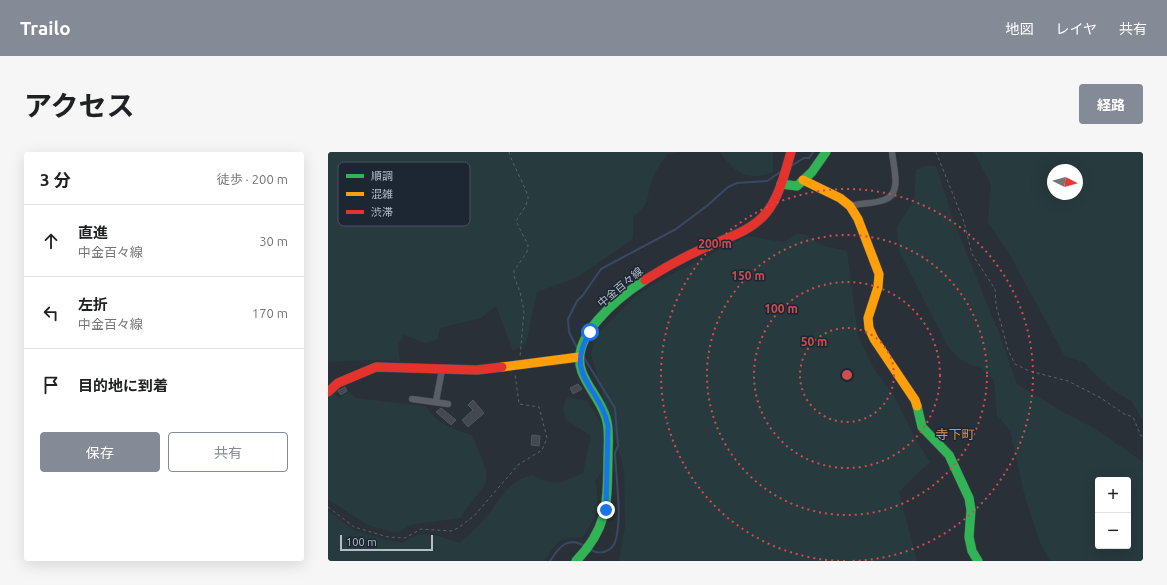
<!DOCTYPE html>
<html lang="ja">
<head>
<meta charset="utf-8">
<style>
  body { margin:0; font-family:Ubuntu,"Noto Sans JP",sans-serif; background:#f6f6f6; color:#202124 }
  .controls { position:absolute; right:12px; bottom:12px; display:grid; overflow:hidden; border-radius:4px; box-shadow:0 4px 16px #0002 }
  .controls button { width:36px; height:36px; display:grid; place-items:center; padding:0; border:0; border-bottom:1px solid #e0e0e0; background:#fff; color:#202124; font:20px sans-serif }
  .compass { position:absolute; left:719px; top:12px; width:36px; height:36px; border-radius:50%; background:#fff; box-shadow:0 4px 16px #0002; rotate:96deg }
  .scale { position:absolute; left:12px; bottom:10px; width:93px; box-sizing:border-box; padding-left:4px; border:2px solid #b4bcc9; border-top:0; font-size:11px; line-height:14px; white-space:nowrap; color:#b4bcc9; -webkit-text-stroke:3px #1d2633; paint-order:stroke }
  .stop { position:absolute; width:12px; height:12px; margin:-9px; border:3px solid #1a73e8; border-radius:50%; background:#fff }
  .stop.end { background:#1a73e8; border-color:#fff; box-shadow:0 1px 4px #0008 }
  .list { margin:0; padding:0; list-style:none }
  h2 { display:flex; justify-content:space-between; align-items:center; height:52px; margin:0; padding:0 16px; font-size:17px }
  h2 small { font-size:13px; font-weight:400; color:#757577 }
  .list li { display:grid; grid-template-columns:26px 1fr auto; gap:12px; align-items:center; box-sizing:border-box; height:72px; padding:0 16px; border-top:1px solid #e0e0e0 }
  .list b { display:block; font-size:15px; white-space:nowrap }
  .list p { margin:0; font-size:13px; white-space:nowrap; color:#757577 }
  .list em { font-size:13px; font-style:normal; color:#757577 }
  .actions { display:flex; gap:8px; padding:12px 16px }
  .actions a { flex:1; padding:9px 0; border:1px solid #848b96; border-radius:4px; text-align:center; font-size:14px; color:#848b96 }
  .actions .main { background:#848b96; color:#fff }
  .icon { flex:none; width:22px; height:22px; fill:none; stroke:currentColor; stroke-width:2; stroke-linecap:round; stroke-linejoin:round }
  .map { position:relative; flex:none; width:815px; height:409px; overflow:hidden; border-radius:4px }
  header { display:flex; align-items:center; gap:24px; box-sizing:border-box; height:56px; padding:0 20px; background:#848b96; color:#fff }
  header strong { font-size:19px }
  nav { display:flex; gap:22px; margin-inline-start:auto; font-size:14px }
  .intro { display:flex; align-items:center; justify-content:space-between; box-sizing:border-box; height:96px; padding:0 24px }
  h1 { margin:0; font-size:28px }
  .button { padding:10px 18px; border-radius:4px; background:#848b96; color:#fff; font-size:14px; font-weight:700 }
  main { display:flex; gap:24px; padding:0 24px }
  aside { flex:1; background:#fff; border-radius:4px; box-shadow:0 4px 16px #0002 }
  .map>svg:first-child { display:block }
  .green { fill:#273a3e; fill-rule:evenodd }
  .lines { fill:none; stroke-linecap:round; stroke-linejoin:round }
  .stream { stroke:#384963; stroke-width:2 }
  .building { fill:#444950; stroke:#52575f }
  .street-casing { stroke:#484c53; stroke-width:7 }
  .fast-casing { stroke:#484c53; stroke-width:10 }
  .slow-casing { stroke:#484c53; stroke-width:10 }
  .jam-casing { stroke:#484c53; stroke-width:10 }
  .path { stroke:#5d636a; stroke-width:1; stroke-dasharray:3 3; stroke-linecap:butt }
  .street { stroke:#5a5e66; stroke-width:6 }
  .fast { stroke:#30b455; stroke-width:9 }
  .slow { stroke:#ff9f0a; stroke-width:9 }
  .jam { stroke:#e5322d; stroke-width:9 }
  .route { stroke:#1a73e8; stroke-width:5 }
  .ring { fill:none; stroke:#ce4d50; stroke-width:2; stroke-dasharray:2 4 }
  .labels { text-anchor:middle; stroke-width:3; stroke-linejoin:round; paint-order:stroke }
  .street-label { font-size:11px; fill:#b4bcc9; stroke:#1d2633 }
  .quarter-label { font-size:13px; fill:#d59563; stroke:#1d2633 }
  .key { fill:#1d2633; stroke:#4a5360; stroke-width:1 }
  .key-label { font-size:11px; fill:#b4bcc9 }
  .centre { fill:#ce4d50; stroke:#1d2633; stroke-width:2 }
  .ring-label { font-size:12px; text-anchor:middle; font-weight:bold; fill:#ce4d50; stroke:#1d2633; stroke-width:3; stroke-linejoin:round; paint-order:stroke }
</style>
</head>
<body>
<header>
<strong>Trailo</strong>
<nav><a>地図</a><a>レイヤ</a><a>共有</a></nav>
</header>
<div class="intro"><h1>アクセス</h1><a class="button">経路</a></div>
<main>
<aside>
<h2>3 分<small>徒歩 · 200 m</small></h2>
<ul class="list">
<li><svg class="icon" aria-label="ahead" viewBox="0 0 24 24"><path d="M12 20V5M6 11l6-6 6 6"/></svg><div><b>直進</b><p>中金百々線</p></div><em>30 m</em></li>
<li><svg class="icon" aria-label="left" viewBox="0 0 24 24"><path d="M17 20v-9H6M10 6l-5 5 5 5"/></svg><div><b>左折</b><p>中金百々線</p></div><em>170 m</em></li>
<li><svg class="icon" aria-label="arrive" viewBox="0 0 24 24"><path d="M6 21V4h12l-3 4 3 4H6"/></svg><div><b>目的地に到着</b></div></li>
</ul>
<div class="actions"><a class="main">保存</a><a>共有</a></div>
</aside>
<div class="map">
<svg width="815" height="409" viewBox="0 0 815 409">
  <rect width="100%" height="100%" fill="#2a3038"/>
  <path class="green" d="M0,0H354L340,2C335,9 329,16 326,23C316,45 327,46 305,65V86L299,91L250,125L209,140L198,192L185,199L168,154L153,166L112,176L110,187L98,191L76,183L70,193L72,209L39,208L0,210Z
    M392,0H445V20C419,30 407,21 392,0Z
    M646,0H815V269L803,249L783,237L756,211L736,203L678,96L660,71L663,33ZM725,18H749V42H725Z
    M599,13L608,14L626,70L671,181L689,232L732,258L769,278L815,310V409H722L712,390L697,345L682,279L669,263L666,228L654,216L639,211L630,206L619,193L571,99L569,75L586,48L588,18ZM770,328H800V394H770Z
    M468,82H476L493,93L519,99L530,183L547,219L565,242L587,286L602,310L571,340L589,409H291L297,375L296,318L263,202L266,186L309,143L338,125L419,84L455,90Z
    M21,240L27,246L98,254C107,271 127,278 144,283L158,317V331L132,366L82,373L70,381L42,374L0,348V247L7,241L11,246Z
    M239,245L259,249L277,278L274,319L267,329C273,356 269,363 254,386C229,384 230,390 216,409H0V359L25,378L58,388L76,391C94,375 111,385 132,391C139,384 147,377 154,370C171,350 177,330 204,323C227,335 232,331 255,321L263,284L237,267L235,255Z"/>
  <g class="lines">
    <path class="stream" d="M463,14L476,6H481L485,0
      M249,196L241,180L240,167L249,149L255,143L273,117L348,77L380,53L400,35L409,31L439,29L454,19
      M255,204L287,256L290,294L287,301C288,326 294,363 288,387C285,400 271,404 262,397
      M222,409C231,395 240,383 258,395"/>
  </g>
  <path class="building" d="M250,232L254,237L245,242L242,236Z
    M17,235L19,239L13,243L10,239Z
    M145,248L156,261L140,275L134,268L145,258L140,253Z
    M113,256L128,268L123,273L108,260Z
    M204,283L212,284L211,294L203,293Z"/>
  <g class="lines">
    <g class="street-casing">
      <path id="street" d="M522,54C533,51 545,52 556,48C575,42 565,14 564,0
        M84,247L120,252
        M108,249L114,218"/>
    </g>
    <g class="fast-casing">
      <path id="fast" d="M453,32L469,34L484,20L498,0
        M589,254L594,275L621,303L641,346L643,358L641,385L644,399L650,409
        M248,409C281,375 279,350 280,305C280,292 282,278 278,266C273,249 260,236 254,220C240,185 291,145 317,128"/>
    </g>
    <g class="slow-casing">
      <path id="slow" d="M475,28L512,46L522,54L530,67L551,122L550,135L540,166L541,176L546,187L587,248L589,254
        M174,215L251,205"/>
    </g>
    <g class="jam-casing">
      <path id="jam" d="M317,128C336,116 356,105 376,96C398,86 423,80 439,60C452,43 457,20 463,0
        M0,240L10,231L48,215L149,218L174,215"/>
    </g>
    <path class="path" d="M181,0C183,9 201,42 200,46C199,54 192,62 188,69L200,93L199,100L186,119V124L192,140L196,159L192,205
      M608,0L636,70L644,102L667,137L668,153L680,198L687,212L701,219L740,229L773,246L796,262L805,265L813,284H815
      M0,355L26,375L60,385L77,386L93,377L123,379L130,376L146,364L190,313L214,298L219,286L211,255L191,252L187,221"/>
    <use href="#street" class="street"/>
    <use href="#fast" class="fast"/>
    <use href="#slow" class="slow"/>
    <use href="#jam" class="jam"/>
  </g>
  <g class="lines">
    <path class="route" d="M262,180C235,224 272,234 280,274L278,358"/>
  </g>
  <g class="ring">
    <circle cx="519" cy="223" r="47"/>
    <circle cx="519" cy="223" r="93"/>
    <circle cx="519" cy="223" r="140"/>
    <path d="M517 409A186 186 0 1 1 521 409"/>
  </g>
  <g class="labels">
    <g class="street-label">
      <text transform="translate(292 135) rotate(-40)" y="4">中金百々線</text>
    </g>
    <g class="quarter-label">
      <text x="627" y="287">寺下町</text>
    </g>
  </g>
  <rect x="10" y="10" width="132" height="64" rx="6" class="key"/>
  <rect x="18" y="22" width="18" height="4" fill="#30b455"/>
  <rect x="18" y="40" width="18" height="4" fill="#ff9f0a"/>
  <rect x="18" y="58" width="18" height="4" fill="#e5322d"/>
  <g class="key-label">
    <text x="43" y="28">順調</text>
    <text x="43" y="46">混雑</text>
    <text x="43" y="64">渋滞</text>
  </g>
  <circle cx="519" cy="223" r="6" class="centre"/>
  <g class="ring-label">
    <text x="387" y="96">200 m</text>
    <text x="420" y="128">150 m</text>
    <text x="453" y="161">100 m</text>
    <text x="486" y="194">50 m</text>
  </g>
</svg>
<div class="controls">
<button>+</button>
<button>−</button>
</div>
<svg class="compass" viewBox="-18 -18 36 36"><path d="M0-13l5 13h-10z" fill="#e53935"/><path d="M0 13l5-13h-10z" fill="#757577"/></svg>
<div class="scale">100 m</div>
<div class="stop" style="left:262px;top:180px"></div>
<div class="stop end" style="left:278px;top:358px"></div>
</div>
</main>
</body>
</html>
